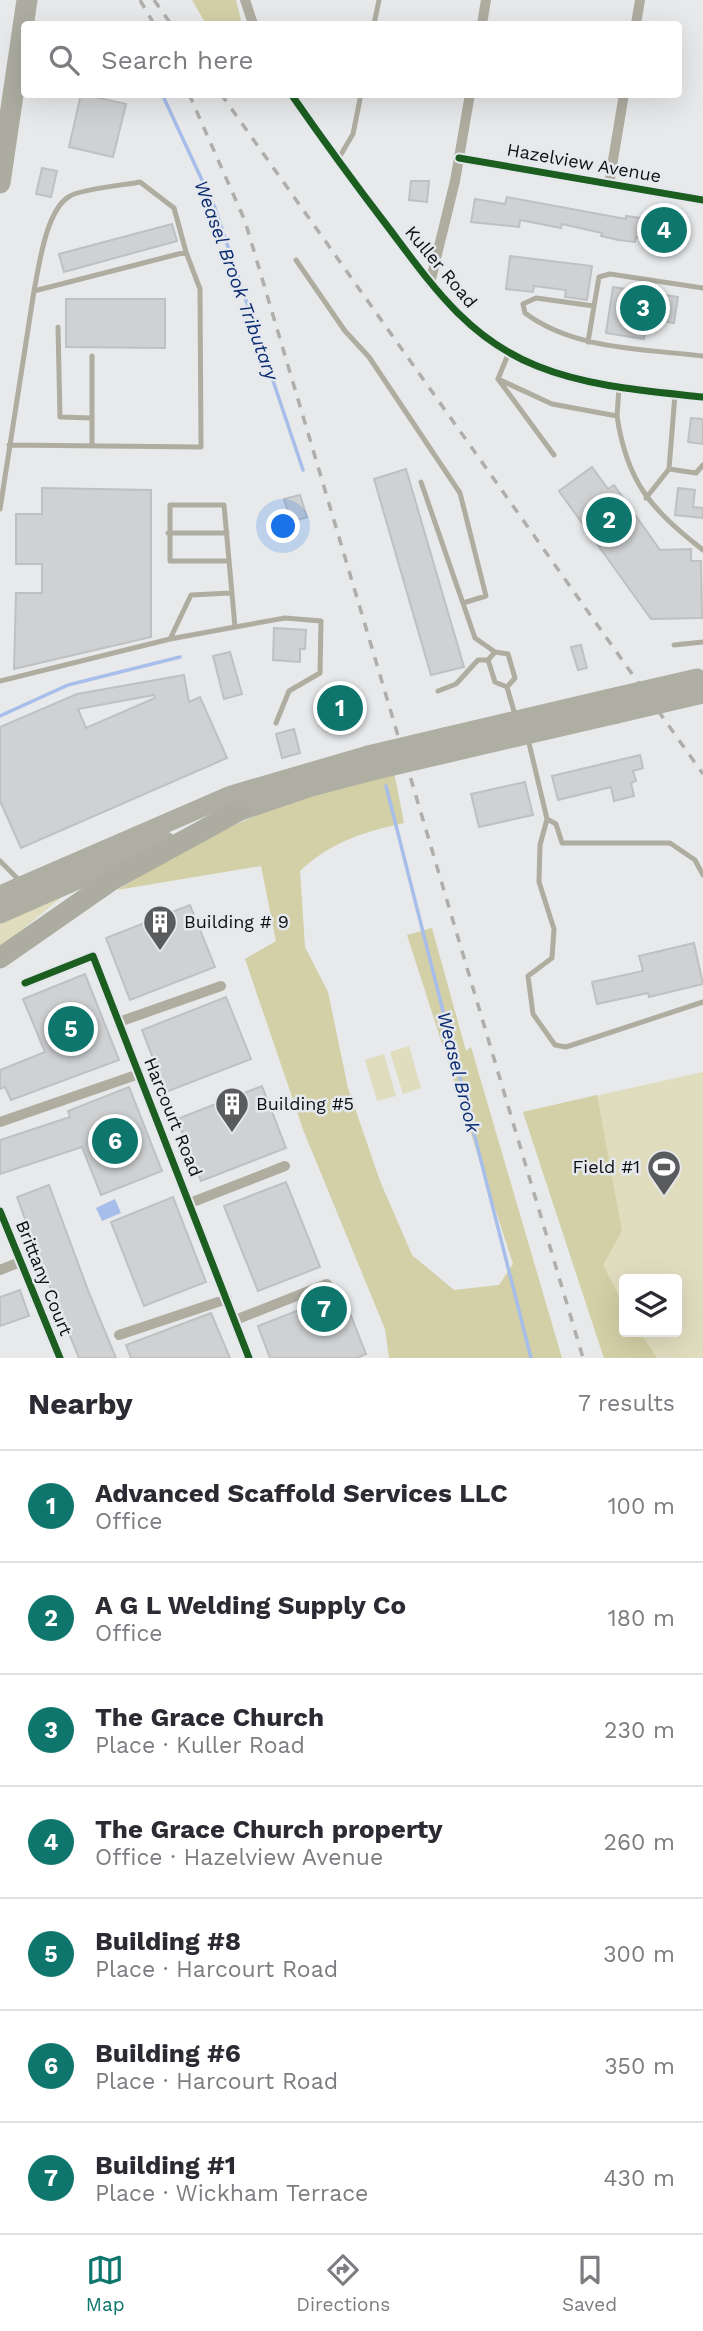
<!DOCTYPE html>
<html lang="en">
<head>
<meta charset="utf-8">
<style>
  body { margin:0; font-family:"Work Sans",sans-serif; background:#f2f2f3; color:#2b2b33 }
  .controls { position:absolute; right:21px; bottom:21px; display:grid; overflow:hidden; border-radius:7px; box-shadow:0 7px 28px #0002 }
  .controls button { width:63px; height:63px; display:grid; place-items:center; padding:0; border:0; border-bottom:2px solid #e1e1e2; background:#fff; color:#2b2b33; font:35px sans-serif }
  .you { position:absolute; left:284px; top:527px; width:24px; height:24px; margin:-18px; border:5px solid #fff; border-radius:50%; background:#1a73e8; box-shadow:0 0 0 10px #1a73e833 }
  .badge { display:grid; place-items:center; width:46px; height:46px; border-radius:50%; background:#0f766e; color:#fff; font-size:23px; font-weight:700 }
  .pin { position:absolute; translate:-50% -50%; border:4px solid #fff; box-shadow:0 2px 7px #0006 }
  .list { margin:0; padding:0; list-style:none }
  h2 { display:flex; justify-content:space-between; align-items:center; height:91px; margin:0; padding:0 28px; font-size:30px }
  h2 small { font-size:23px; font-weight:400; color:#7c7c81 }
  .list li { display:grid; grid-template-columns:46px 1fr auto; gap:21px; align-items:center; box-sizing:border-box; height:112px; padding:0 28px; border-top:2px solid #e1e1e2 }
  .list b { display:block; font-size:26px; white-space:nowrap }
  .list p { margin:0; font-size:23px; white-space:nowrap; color:#7c7c81 }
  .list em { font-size:23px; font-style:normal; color:#7c7c81 }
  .icon { flex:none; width:38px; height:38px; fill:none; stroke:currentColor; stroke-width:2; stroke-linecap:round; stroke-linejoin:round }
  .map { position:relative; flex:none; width:703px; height:1358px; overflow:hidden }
  .search { position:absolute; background:#fff; box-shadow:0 7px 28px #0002; left:21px; right:21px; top:21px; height:77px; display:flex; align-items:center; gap:18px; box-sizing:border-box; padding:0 24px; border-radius:7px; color:#7c7c81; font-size:26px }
  .sheet { height:875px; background:#fff }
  nav { display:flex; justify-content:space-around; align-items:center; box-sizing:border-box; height:98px; border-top:2px solid #e1e1e2; background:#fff; font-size:19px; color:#7c7c81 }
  nav a { display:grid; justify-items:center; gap:4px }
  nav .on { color:#0f766e }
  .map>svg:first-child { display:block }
  .green { fill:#e0ddbf; fill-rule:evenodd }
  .forest { fill:#d3cfa6 }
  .water { fill:#a7beea }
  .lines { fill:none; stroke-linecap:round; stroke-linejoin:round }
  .stream { stroke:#a7beea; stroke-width:3.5 }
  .building { fill:#d0d1d3; stroke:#bfc0c2; stroke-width:2; fill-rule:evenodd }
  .service { stroke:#afada0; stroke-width:5 }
  .minor { stroke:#afada0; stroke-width:10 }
  .trunk { stroke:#aeaea2; stroke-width:19 }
  .motorway { stroke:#acaca0; stroke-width:21 }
  .rail { stroke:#aeaeaa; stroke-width:3.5; stroke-dasharray:9 9; stroke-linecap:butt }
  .trunk-bridge { stroke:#aeaea2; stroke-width:19 }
  .cycleway-casing { stroke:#e5e8ed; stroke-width:11 }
  .cycleway { stroke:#1b5e20; stroke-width:7 }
  .labels { text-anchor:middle; stroke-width:5; stroke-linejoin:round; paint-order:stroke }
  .street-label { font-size:18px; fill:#0e0f10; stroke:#e5e8ed }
  .poi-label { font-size:18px; fill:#0e0f10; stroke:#e5e8ed; text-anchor:start }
  .water-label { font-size:19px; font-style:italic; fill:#0b2b70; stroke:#e5e8ed }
</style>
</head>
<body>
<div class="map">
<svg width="703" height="1358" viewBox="0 0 703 1358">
  <rect width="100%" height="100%" fill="#e7e9eb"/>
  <path class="green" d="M69,891L0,948V923Z
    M409,1046L421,1088L403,1094L390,1052Z
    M384,1054L396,1096L377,1101L365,1060Z
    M703,1072V1358H604L523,1112ZM624,1279H677V1332H624Z"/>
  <path class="forest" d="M192,0H236L242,24H206Z
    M394,772L404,823C363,832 331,842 300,871L305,947L328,992L348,1088L380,1181L412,1255L454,1290L499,1285L513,1264L407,935L432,928L466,1051L471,1047L562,1358H389L385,1329L304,1132L245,959L276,941L261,866L117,890L203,839L282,804Z
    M597,1095L622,1231L603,1265L624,1306V1332H640L657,1358H604L523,1112Z"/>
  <path class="water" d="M115,1199L121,1213L102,1221L96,1208Z"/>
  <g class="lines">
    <path class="stream" d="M129,23L130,24
      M162,94L215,208L303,470
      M0,716L68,685L180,657
      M386,786L531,1358"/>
  </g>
  <path class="building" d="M81,94L126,104L113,157L69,147Z
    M42,168L57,171L51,197L36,194Z
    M411,181H429L427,202L409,200Z
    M507,197L626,219V216L677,223L674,246L636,237L635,242L618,240L601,236L602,233L562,224L561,228L520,220L519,227L471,222L475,199L505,204Z
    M172,224L177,241L64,272L59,254Z
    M510,256L592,266L587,300L565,297L566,290L534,286L533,292L506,289Z
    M613,287L678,297L674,323L647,319L644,339L606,333Z
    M66,299H165V348L66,347Z
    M691,418L703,419V444L688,442Z
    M592,467L608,489L614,485L660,550L691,549V561H701L702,618L651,619L559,491Z
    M406,469L464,667L431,675L374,479Z
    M42,488L151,490V637L14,669L16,593H42V564H16V514H42Z
    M678,488L695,490L693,507L703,508V518L675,515Z
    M300,495L307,517L291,522L284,499Z
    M274,628L306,630L305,649H300V662L273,660Z
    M581,645L587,668L578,670L571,647Z
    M230,652L242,694L224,699L213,656Z
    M184,675L189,702L200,697L227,758L21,848L0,801V727L77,694ZM154,695L155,698L86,728L78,709Z
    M353,686L363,721L327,731L317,696Z
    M294,729L300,753L282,758L276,734Z
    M640,755L643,768L633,771L636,781L631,783L634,796L614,801L611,787L558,800L552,776Z
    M525,782L533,815L479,827L471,794Z
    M190,905L215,967L130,1000L106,938Z
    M694,943L703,984L649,997L648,993L597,1004L592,982L643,971L639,956Z
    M85,974L119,1060L11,1100L5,1087L0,1089V1070L45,1052L23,999Z
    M226,997L251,1059L166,1092L142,1030Z
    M262,1086L286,1148L201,1181L177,1119Z
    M129,1087L162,1171L101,1195L82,1147L0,1174V1140L70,1117L68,1111Z
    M286,1182L320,1267L258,1291L224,1206Z
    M49,1185L89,1293L116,1358H79L52,1292L17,1197Z
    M173,1197L206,1282L144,1306L111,1222Z
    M20,1290L29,1316L0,1326V1297Z
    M342,1293L366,1354L357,1358H270L258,1326Z
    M211,1313L230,1358H131L126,1345Z"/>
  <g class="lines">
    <path class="service" d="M374,24L379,0
      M337,161L353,134L361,94
      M296,260L345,331L369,357L460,493L486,596L463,603
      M703,288L610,274L599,277L594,306L536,298L523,304L525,313C574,350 645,349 703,356
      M34,291C39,266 46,209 70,196C81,189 125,185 140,182L174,208L186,252
      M58,327L60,417L92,418
      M588,342L594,306
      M509,352L498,379L554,455
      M92,356V445
      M498,379L552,404L617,416L619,388
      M617,416C627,483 651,509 703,550
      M669,469L696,473L703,465
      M421,482L475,638L495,652
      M646,498L669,469L675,394
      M0,509L34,291L186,252L200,289L201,447L9,445
      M168,533H227
      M235,627L285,618L321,621L320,673L289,691L276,723
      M170,639L191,595L231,593
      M674,645L703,642
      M0,681L170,639L235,627L224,505H170V561H229
      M507,687L515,678L508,654L495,652L488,660L495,682L507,687L515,715
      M438,691L456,684L478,660H488
      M528,739L547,819L540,845L539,882L554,929L552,958L528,976L533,1014L555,1045L566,1047L703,1002
      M547,819L556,824L562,843H670L695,860L703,875
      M0,861L21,882"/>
    <path class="minor" d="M245,0L253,24
      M482,24L486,0
      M636,24L640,0
      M291,94C323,140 355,184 388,227C431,284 467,338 537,366C589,387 648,391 703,397
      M459,158L703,200
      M609,184L624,94
      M430,283L455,181L470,94
      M25,983L93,956L249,1358
      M119,1022L221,986
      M0,1122L139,1074
      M190,1203L285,1166
      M0,1211L60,1358
      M0,1270L20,1262
      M235,1320L327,1284
      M119,1335L227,1299"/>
    <path class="trunk" d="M444,737L606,699
      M449,753L617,714
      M226,816L311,787L372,771
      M0,895L231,795L368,755
      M0,914L166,841"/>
    <path class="motorway" d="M0,183L27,0
      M0,958L112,880L240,810"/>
    <path class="rail" d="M140,0L154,24
      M154,0L171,24
      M189,94L245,221L583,1358
      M221,94L703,774"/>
    <path class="trunk-bridge" d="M606,699L697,678
      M617,714L703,694
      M368,755L444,737
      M372,771L449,753"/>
    <g class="cycleway-casing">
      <path id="cycleway" d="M291,94C323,140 355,184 388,227C431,284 467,338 537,366C589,387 648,391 703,397
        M459,158L703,200
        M25,983L93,956L249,1358
        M0,1211L60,1358"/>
    </g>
    <use href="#cycleway" class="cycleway"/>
  </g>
  <defs>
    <g id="building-pin" transform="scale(1.75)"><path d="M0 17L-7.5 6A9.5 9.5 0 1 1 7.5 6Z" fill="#5a5b5d" stroke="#e5e8ed"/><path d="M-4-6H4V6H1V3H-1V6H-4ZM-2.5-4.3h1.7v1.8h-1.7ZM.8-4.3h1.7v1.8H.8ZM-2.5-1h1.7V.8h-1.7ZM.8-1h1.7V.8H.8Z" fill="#fff"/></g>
    <g id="stadium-pin" transform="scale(1.75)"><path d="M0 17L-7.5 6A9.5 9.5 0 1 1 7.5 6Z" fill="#5a5b5d" stroke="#e5e8ed"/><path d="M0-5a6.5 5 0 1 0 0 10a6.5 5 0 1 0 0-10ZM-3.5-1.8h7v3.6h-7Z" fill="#fff"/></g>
  </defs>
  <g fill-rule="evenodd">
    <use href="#building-pin" x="160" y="922"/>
    <use href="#building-pin" x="232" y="1104"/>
    <use href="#stadium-pin" x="664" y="1167"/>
  </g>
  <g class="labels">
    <g class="street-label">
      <text transform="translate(584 163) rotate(10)" y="6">Hazelview Avenue</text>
      <text transform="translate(441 267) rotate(50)" y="6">Kuller Road</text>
      <text transform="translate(173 1117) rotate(68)" y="6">Harcourt Road</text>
      <text transform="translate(44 1278) rotate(68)" y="6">Brittany Court</text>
    </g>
    <g class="poi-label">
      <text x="184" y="928">Building # 9</text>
      <text x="256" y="1110">Building #5</text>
      <text x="640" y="1173" text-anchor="end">Field #1</text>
    </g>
    <g class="water-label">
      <text transform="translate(237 280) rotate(70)" y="7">Weasel Brook Tributary</text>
      <text transform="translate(459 1072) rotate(76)" y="7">Weasel Brook</text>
    </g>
  </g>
</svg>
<div class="controls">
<button><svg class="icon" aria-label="layers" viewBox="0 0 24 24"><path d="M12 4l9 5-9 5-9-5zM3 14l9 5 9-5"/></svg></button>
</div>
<div class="you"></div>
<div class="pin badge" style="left:340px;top:708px">1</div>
<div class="pin badge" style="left:609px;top:520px">2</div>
<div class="pin badge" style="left:643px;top:308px">3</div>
<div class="pin badge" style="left:664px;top:230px">4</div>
<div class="pin badge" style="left:71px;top:1029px">5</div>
<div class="pin badge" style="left:115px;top:1141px">6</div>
<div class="pin badge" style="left:324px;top:1309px">7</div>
<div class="search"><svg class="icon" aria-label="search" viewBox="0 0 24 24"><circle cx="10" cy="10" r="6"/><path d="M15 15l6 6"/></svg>Search here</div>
</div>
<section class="sheet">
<h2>Nearby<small>7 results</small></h2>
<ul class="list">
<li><span class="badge">1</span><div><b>Advanced Scaffold Services LLC</b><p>Office</p></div><em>100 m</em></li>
<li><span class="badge">2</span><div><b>A G L Welding Supply Co</b><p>Office</p></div><em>180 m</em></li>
<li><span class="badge">3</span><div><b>The Grace Church</b><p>Place · Kuller Road</p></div><em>230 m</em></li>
<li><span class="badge">4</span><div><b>The Grace Church property</b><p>Office · Hazelview Avenue</p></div><em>260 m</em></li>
<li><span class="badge">5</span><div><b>Building #8</b><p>Place · Harcourt Road</p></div><em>300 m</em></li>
<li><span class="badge">6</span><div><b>Building #6</b><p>Place · Harcourt Road</p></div><em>350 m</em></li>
<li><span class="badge">7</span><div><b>Building #1</b><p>Place · Wickham Terrace</p></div><em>430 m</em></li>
</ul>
</section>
<nav>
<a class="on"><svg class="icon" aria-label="map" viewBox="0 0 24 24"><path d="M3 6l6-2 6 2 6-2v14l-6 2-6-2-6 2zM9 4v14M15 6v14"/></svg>Map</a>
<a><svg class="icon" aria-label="directions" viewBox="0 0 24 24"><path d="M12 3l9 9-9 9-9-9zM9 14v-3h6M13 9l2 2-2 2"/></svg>Directions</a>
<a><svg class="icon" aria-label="saved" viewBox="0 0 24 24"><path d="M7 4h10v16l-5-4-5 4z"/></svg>Saved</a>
</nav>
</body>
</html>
